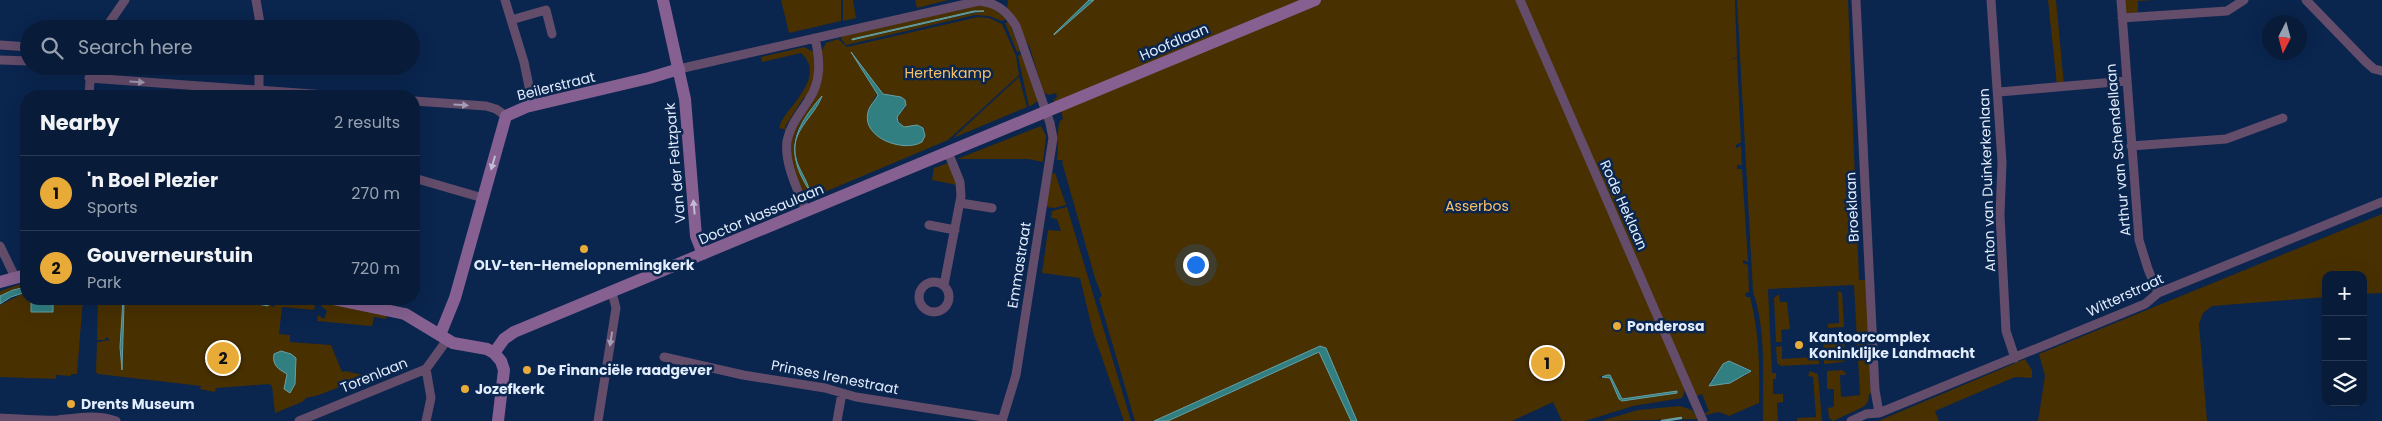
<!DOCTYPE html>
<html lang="en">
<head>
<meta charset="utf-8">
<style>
  body { margin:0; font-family:Poppins,sans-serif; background:#162945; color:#f1f3f6 }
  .controls { position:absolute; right:15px; bottom:15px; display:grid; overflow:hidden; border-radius:10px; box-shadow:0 5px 20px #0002 }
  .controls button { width:45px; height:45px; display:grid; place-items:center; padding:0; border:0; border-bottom:1px solid #293a54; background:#081c3a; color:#f1f3f6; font:25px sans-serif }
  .compass { position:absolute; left:2262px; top:15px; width:45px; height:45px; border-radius:50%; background:#081c3a; box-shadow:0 5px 20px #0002; rotate:186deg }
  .you { position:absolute; left:1195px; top:264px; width:18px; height:18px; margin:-12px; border:4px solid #fff; border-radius:50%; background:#1a73e8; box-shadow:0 0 0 8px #1a73e833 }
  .badge { display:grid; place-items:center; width:32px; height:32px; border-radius:50%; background:#e9ab38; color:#111; font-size:16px; font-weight:700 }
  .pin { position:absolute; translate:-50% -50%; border:2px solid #fff; box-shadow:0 1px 5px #0006 }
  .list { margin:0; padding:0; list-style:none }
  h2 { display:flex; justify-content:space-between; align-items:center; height:65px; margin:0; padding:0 20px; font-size:21px }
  h2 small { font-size:16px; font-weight:400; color:#98a1af }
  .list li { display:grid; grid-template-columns:32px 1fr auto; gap:15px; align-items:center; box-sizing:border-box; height:75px; padding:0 20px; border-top:1px solid #293a54 }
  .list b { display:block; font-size:19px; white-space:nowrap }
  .list p { margin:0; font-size:16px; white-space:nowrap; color:#98a1af }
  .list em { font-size:16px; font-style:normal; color:#98a1af }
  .icon { flex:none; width:28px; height:28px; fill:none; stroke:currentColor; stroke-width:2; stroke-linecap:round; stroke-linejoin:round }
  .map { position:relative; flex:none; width:2382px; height:421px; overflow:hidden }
  .search { position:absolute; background:#081c3a; box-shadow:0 5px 20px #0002; left:20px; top:20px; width:400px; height:55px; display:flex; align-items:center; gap:12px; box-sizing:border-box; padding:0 18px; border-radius:28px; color:#98a1af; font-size:19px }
  .panel { position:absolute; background:#081c3a; box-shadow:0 5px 20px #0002; left:20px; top:90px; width:400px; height:215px; border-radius:20px }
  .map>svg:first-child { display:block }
  .green { fill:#483000; fill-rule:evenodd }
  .water { fill:#317f81; stroke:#66a0a6 }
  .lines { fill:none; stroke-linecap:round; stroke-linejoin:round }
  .stream { stroke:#66a0a6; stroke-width:2.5 }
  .street { stroke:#644c6b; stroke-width:9 }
  .secondary { stroke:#856090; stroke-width:12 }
  .oneway { fill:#a29cb4 }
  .oneway2 { fill:#c1bbd6 }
  .poi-dot { fill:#e9ab38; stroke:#0a254e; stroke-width:2 }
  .labels { text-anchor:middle; stroke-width:5; stroke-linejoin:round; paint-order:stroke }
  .street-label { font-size:14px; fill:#e1ecfc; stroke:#0a254e }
  .park-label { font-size:14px; fill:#f7c167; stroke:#0a254e }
  .poi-label { font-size:14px; font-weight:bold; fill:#e1ecfc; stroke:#0a254e; text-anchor:start }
</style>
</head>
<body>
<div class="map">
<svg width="2382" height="421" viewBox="0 0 2382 421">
  <rect width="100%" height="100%" fill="#0a254e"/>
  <path class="green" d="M781,0H841V21L789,33Z
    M843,0H853L856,18L843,21Z
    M915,0H948L917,8Z
    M1008,0H1735L1737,57L1730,60L1737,58L1741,142L1736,145V148L1741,146L1742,165H1737V169H1742L1748,262L1743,260V263L1748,265L1749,292L1745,293L1746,297H1750C1759,331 1760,368 1759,403L1729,416L1719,412L1705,415L1704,414L1709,411L1702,394L1696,396L1679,376L1685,390L1682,398L1633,406L1585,421H1562L1553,402L1512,421H1357L1326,348L1320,346L1154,421H1135L1099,298L1102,296L1095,278L1062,162L1063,160H1057C1059,148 1056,131 1060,121L1063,119L1061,110L1053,101L1057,97L1056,93L1049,95L1043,92L1030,48L1007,9ZM1741,366L1751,370L1745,376L1709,383L1719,370ZM1602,376H1611L1622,399L1677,392L1622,401L1619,399L1610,378H1598Z
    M1737,0H1848L1859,280H1867L1872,393L1869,394L1868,402L1863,407L1833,421L1829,418L1828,408L1834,407V389H1827V371L1842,370L1846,373L1845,375H1840L1841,397L1860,395L1854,285L1768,289L1772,373H1776V379H1773V394H1783V402L1777,403L1778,421H1763C1762,380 1767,332 1753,292Z
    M2048,0H2056L2064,85L2057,86Z
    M2125,0H2154L2138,1V13H2126Z
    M981,5L991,7L1007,19L1002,21L989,16L975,15L846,45L841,39L842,36ZM974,11H983L852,39Z
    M978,17L989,18L1002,24L1016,56L1019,75L948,140L820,194H816L812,190L802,194L790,156L791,136L812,101L821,52L826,43L838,39L847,47ZM851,52L883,95L901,97L906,102L905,108L897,117L900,124L904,127L920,126L925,130L913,146L878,137L871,105L877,94ZM821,97C821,102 814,110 809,116C787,143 796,161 809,190C796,169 787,145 802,122C808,113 816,106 821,97Z
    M1009,21L1020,51L1017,52L1005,23Z
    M804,47L816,53L815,77L807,97H804L785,127L787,130L779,128L781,122C792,103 826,75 801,53L762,62L761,57Z
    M1022,54L1038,101L1029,107L1018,56Z
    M1019,77L1027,107L953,138Z
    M1041,126L1046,136L1043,162L1028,159H957Z
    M948,163L957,185L932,180L934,168Z
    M1055,173L1066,205L1054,208L1046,207L1052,174Z
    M1067,207L1131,421H1124L1093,332L1080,278L1042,273L1048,230L1061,231L1057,219L1051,218L1052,211Z
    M2382,214V293L2363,294V275H2326V297L2212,306L2203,313L2199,324L2207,421H2038L2045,376L2039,354Z
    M26,282V287L13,290L0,296V291Z
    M1838,291L1842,293L1844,327L1828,328V324L1839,323Z
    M26,292V299H83L77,374H71V376L56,375V379L0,377V305Z
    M1779,294L1780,302H1787L1790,329L1781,330L1782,342H1776L1774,298Z
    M98,299H248L267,302L269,305L270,300L265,299H273L271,306L274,307L276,299L316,301L314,310L282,307L279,334L290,335V342L331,345L342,372L346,371L367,376L319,395L306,398L302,402L275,413L272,386L269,384L216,388L215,392L200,389L201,386L98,374L96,372L97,342L110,340L106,337L105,340H97Z
    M321,302L387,314L386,319L374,317L372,326H370L317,321L318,315L324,319L327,311L321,306Z
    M1829,333H1844L1845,360L1843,362L1824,364L1823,337L1826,338V342L1830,341L1831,337Z
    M1815,345H1818L1819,364L1781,366L1777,363L1776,347L1782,346V359L1814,357Z
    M1319,352L1351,421H1168Z
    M2025,359L2032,370V378L2015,377L1935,411L1939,421H1878Z
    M1810,371L1818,374L1822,421H1797V418L1816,417L1813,377L1808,376Z
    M1680,406L1692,410L1698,419L1601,421L1638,410Z"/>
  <path class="water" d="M1089,0H1094L1054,35V34Z
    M974,11H984L974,12L852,40V39Z
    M851,52L883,94L901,97L905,100L906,105L897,117L898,122L904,127L917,125L923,128L925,136L922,142C904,153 861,138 868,112C869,106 875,101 878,95Z
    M822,96C814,118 789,131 796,158C798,169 808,181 809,190C784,151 794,128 822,96Z
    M26,287V292L11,297L0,304V296L13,290Z
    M31,299H53V312H31Z
    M123,299L124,303L122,370L120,347Z
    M232,299H265L269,300L268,306Z
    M1320,346L1326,348L1357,421H1351L1319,352L1168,421H1154Z
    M281,351L291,354L296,358L295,384L290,393L284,389L287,374C278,369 272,365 274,354Z
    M1729,361L1751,371L1730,383L1709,386L1723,364Z
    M1607,375H1610L1622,399L1677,391V393L1622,401L1619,399L1610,378L1602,377Z"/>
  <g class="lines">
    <path class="stream" d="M1662,421L1681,418"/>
    <path class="street" d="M256,0L261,29
      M505,0L524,62L533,106
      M1520,0L1703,421
      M1856,0L1875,390L1879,413
      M1991,0L2002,162L2000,215L2006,331L2015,358
      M2121,0L2139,240L2148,269L2158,293
      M2306,0L2366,62L2374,69L2382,71
      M2122,18L2227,11L2244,0
      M511,20L546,10L552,34
      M105,29L125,0
      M0,45L29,47
      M0,60L29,61
      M679,69L979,1C997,3 1007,11 1016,26L1050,123L1053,138L1016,375L1002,421
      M89,78L340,96
      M1999,92L2126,81
      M89,96L91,66
      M259,96V66
      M414,101L486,106L496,109L506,116
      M2131,146L2226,139L2283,118
      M414,178L483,198
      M960,203L992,208
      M806,211C798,190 784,164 787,141C790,125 800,114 808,101C822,81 820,60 815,38
      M929,225L955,230
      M0,246L15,277
      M919 297a15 15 0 1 1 30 0a15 15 0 1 1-30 0Z
      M944,285L961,196L960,182L948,152
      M664,357L743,375L825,388L856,397L1002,420
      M426,369L431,398L426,421
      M0,418C19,419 39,421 58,420C77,418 97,414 116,421
      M299,421L426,369L447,340
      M598,421L616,308L612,292
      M837,421L842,393
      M1851,421L1866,414L1879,413L2145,304L2158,293L2382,202"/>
    <path class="secondary" d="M663,0L685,99L696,236L703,254
      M0,282L26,275
      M333,299L405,314L453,343L487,349L494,353L501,361L504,370L498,421
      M440,335L455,298L506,116L526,107L649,78L679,69
      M494,353L504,339L514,332L1315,0"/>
  </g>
  <defs><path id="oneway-solid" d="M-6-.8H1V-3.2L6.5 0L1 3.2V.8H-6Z" transform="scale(1.25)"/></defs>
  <g class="oneway">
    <use href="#oneway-solid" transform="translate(137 82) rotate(4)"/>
    <use href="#oneway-solid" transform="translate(461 105) rotate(4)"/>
    <use href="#oneway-solid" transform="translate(611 339) rotate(99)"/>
  </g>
  <g class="oneway2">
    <use href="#oneway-solid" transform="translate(493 163) rotate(106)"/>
    <use href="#oneway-solid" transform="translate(694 207) rotate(-95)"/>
  </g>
  <g class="poi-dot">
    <circle cx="584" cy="249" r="5"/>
    <circle cx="1617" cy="326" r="5"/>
    <circle cx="1799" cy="345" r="5"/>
    <circle cx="527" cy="370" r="5"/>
    <circle cx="465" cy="389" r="5"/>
    <circle cx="71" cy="404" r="5"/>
  </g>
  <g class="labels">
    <g class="street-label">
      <text transform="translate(1174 42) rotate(-23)" y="5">Hoofdlaan</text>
      <text transform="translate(556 86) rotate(-14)" y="5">Beilerstraat</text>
      <text transform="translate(2118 150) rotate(-95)" y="5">Arthur van Schendellaan</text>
      <text transform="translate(675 163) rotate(-95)" y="5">Van der Feltzpark</text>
      <text transform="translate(1987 180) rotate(-92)" y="5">Anton van Duinkerkenlaan</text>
      <text transform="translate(1624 205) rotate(66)" y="5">Rode Heklaan</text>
      <text transform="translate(1852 207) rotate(-93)" y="5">Broeklaan</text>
      <text transform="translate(761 214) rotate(-23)" y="5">Doctor Nassaulaan</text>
      <text transform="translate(1019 265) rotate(-81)" y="5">Emmastraat</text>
      <text transform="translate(2125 295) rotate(-25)" y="5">Witterstraat</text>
      <text transform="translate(374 375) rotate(-22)" y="5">Torenlaan</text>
      <text transform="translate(835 377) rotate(11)" y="5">Prinses Irenestraat</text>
    </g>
    <g class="park-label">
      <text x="948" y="78">Hertenkamp</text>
      <text x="1477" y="211">Asserbos</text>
    </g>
    <g class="poi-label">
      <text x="584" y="270" text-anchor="middle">OLV-ten-Hemelopnemingkerk</text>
      <text x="1627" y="331">Ponderosa</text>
      <text x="1809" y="342">Kantoorcomplex<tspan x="1809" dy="16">Koninklijke Landmacht</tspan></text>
      <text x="537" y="375">De Financiële raadgever</text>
      <text x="475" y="394">Jozefkerk</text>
      <text x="81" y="409">Drents Museum</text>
    </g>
  </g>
</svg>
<div class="controls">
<button>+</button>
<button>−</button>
<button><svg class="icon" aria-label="layers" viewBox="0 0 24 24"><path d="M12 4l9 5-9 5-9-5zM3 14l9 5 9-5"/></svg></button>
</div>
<svg class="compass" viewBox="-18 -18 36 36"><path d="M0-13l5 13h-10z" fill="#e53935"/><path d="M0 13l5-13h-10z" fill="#98a1af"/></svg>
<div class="you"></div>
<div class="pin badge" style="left:1547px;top:363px">1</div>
<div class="pin badge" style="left:223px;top:358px">2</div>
<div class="search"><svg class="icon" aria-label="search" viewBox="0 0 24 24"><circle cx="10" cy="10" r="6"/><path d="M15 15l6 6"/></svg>Search here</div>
<section class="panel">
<h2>Nearby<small>2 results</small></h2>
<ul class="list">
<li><span class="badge">1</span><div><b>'n Boel Plezier</b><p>Sports</p></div><em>270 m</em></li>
<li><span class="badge">2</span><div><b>Gouverneurstuin</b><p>Park</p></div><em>720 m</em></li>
</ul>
</section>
</div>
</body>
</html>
